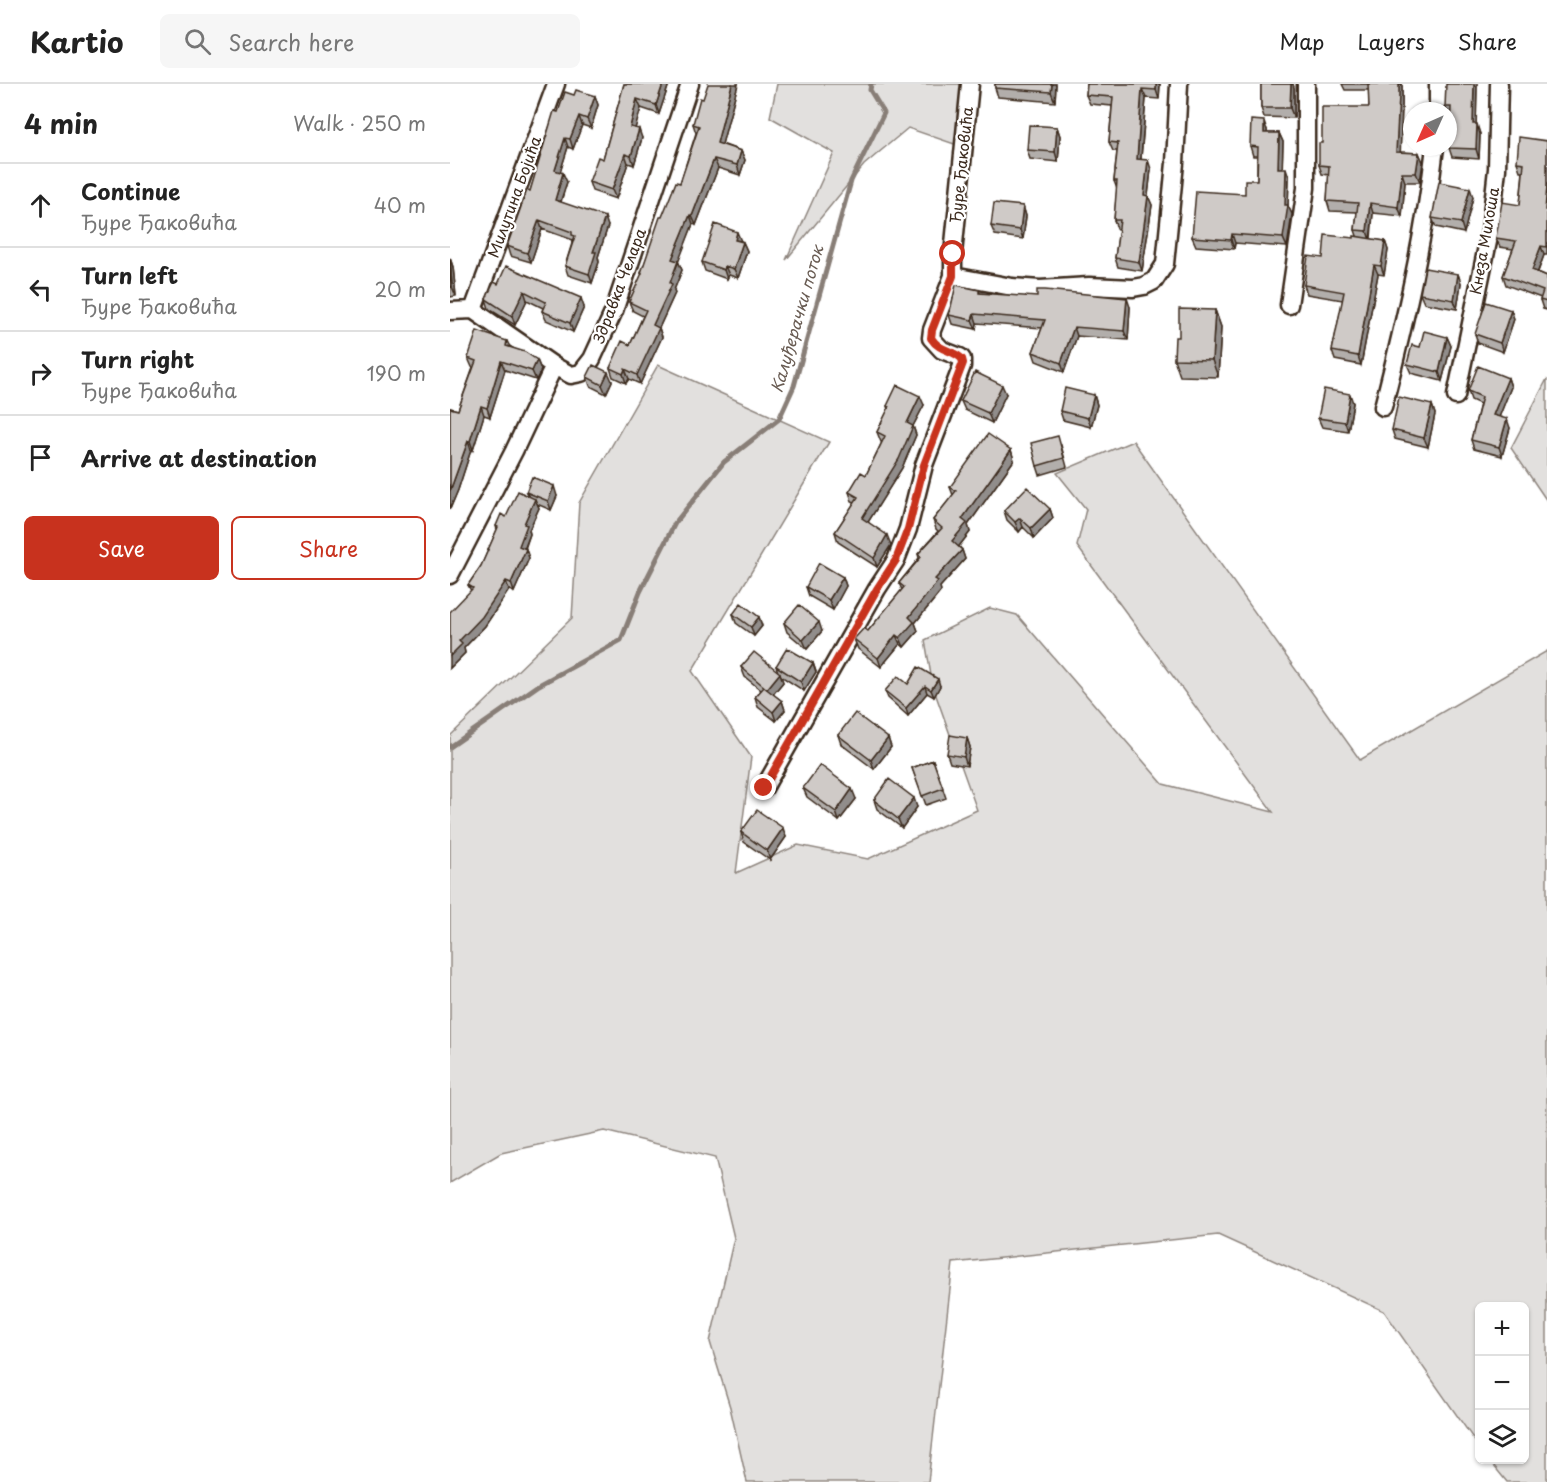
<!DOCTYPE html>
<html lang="en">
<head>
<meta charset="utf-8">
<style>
  body { margin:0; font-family:"Playpen Sans",sans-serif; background:#f6f6f6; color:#222 }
  .controls { position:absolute; right:18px; bottom:18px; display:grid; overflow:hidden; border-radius:9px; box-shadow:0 2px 4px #0004 }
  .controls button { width:54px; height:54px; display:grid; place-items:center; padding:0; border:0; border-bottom:2px solid #e0e0e0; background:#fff; color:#222; font:30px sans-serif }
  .compass { position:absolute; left:953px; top:18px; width:54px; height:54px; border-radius:50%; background:#fff; box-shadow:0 2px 4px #0004; rotate:225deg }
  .stop { position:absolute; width:18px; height:18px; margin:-14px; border:4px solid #c8321e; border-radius:50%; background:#fff }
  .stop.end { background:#c8321e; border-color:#fff; box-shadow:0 2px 6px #0008 }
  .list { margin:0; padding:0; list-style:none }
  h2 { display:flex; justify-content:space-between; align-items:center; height:78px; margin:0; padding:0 24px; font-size:26px }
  h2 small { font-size:20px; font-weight:400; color:#767676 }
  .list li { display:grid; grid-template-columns:39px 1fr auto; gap:18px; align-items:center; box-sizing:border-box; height:84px; padding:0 24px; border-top:2px solid #e0e0e0 }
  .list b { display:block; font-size:22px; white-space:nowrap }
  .list p { margin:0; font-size:20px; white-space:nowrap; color:#767676 }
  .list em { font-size:20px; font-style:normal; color:#767676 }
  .actions { display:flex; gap:12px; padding:18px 24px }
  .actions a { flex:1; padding:14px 0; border:2px solid #c8321e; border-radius:9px; text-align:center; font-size:21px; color:#c8321e }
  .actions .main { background:#c8321e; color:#fff }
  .icon { flex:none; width:33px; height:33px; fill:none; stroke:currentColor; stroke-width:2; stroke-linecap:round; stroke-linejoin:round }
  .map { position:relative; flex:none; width:1097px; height:1398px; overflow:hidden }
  header { display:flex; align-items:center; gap:36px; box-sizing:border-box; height:84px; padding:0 30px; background:#fff; border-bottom:2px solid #e0e0e0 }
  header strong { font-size:28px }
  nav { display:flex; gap:33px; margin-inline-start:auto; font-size:21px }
  .search { width:420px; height:54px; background:#f6f6f6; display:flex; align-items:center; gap:15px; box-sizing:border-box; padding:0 21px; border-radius:9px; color:#767676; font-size:22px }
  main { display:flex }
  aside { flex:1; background:#fff }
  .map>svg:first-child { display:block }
  .green { fill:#e2e0de; stroke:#8e857e; stroke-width:1.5 }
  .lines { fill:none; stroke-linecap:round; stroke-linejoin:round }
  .stream { stroke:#887e77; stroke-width:5 }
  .street-casing { stroke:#3b2a1e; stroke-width:21 }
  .street { stroke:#fff; stroke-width:16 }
  .wall { fill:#b2aeab; stroke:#3b2a1e; stroke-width:1.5 }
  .shaded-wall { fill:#918d8b; stroke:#3b2a1e; stroke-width:1.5 }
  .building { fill:#cfcac7; stroke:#3b2a1e; stroke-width:1.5 }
  .route { stroke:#c8321e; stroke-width:8 }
  .labels { text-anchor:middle; stroke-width:4.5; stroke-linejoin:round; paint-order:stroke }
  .street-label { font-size:15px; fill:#3b2a1e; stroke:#fff }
  .water-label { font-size:16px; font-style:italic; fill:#685b52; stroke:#fff }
</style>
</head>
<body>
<header>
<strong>Kartio</strong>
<div class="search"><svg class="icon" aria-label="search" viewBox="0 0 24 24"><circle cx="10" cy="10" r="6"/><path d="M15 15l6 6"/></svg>Search here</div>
<nav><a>Map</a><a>Layers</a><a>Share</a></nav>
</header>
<main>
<aside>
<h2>4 min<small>Walk · 250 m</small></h2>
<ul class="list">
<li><svg class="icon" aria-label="ahead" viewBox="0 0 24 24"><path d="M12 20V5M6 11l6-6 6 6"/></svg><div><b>Continue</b><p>Ђуре Ђаковића</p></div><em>40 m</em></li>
<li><svg class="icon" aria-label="left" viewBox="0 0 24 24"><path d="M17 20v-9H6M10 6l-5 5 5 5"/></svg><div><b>Turn left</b><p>Ђуре Ђаковића</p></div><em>20 m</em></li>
<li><svg class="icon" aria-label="right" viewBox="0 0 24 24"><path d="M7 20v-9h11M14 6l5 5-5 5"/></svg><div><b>Turn right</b><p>Ђуре Ђаковића</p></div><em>190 m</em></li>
<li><svg class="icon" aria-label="arrive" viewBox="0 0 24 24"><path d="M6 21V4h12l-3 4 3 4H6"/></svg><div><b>Arrive at destination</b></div></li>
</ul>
<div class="actions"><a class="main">Save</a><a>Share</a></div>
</aside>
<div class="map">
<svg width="1097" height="1398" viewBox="0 0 1097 1398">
  <rect width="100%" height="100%" fill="#fff"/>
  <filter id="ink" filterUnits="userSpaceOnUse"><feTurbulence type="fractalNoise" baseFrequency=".0167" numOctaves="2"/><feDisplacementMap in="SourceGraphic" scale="12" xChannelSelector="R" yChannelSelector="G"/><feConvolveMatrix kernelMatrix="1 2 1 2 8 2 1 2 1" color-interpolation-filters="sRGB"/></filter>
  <g filter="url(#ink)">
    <path class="green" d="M327,0H520L513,63L458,44L414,81L336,176L384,69L320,33Z
      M208,281L379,358L242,587L301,673L286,789L348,761L418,775L527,726L483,603L475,556L540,524L567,531L713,700L823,728L627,462L636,425L607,389L683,357L910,676L1097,567V1398H1057L1039,1376H1074V1222H1030L1029,1363L934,1227L768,1151L503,1179L478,1398H297L280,1323L260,1258L284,1154L265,1074L154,1047L51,1069L0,1099V652L122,534L129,419Z
      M1097,295V417L1061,364Z"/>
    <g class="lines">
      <path class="stream" d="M0,663L89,601L171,556L190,508L225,439L274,378L329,335L344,302L401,97L434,29L420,6L421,0"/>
      <g class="street-casing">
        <path id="street" d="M988,27V0
          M503,192L562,203L590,205L639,202L683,204L694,202L704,197L715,180L725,79L729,0
          M839,221L856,104V0
          M23,226L106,0
          M0,227L23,226L104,282L121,291L131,289L142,275L164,227L240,0
          M1006,312L1040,148L1047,85L1049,0
          M933,323C955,237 975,151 985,63
          M0,491L64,367L104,282
          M314,704L427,505L446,476L458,445L474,381L512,282V275L510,273L492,266L481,254L482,246L503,192V170L520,0"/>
      </g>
      <use href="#street" class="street"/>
    </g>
    <path class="wall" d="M174,0H219L209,30L191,24L185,44L192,54L184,81L178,79L166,115L142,107L139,98L153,75Z
      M288,0L272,60L291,67L295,76L290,91L268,84L246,141L243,140L228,177L232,186L224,206L225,209L209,244L212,253L190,300L179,295L176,299L163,293L160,284L180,261L193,232L183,227L179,218L192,191L191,189L212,133L230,99L246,49L243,40Z
      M545,0H606L605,18L548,13L545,4Z
      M637,0H710L709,15L696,14L691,75L701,85L698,112L702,121L692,187L668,183L665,174L669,145H667L664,136L667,105L664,97L667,67H663L659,58L662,22L640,20L636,11Z
      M811,0H843L844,4V34L814,33L811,24Z
      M892,0H952V21L950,68L969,69L973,78L970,98H955L952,132L923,129L921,155L935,157L938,166L934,191L928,190L911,281L885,276L882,267L893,216L857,210L854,201L873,174L907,152L905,146L907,128L880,127L877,117L879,91L872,90L869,81L872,59L919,23V6H895Z
      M1027,0L1026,40L1030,50L1029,75L1002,73L999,64L1000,32H999L998,27H997L995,23Z
      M124,11L145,12L148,21L141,44L132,41L123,65L118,63L110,88L117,98L111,118L158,142L148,173L149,178L142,199L118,191L115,182L123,156L92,145L81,178L60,172L57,162L80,107L108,28Z
      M607,43L610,52L608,78L580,75L577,66Z
      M817,46V49H829L833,58L832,84L839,93L838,122L842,130L837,163L785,159L784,165L746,162L742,153L795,110L807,96V72H803L800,62Z
      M1097,57V171H1094L1088,188L1097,192V226L1093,225L1090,216L1091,214L1056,201L1053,192L1063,165L1050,163L1046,154L1070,121L1073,87H1070L1067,78Z
      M1023,113L1014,149L986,143L982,134Z
      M573,122L576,132L573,155L545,151L541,142Z
      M291,157L293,158L297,167L288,194L279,191L277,195L255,187L252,178Z
      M0,174L3,183L6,212L0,213Z
      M1008,190L1011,199L1007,225L974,219L970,210Z
      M48,200L134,223L123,248L96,236L92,227L93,224L77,216L65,241L39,225L36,215Z
      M529,206L530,209L680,223L678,256L627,252L614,288L586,277L583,268L592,244L527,239L526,245L502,240L499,231Z
      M765,226L771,243L768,293L730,292L724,275L729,253Z
      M1061,226L1064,235L1053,268L1028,259L1025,250Z
      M997,253L1001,262L992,297L961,289L957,280L970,263Z
      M57,257L60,263L87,276L91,286L86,296L55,286L40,333L34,331L23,366H21L8,406L0,425V324L8,326L23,284L22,283L18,274Z
      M137,293L162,297L156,310L140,302Z
      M1058,294L1061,303L1049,333L1060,344L1052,372L1024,365L1021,356L1030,320L1021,316L1018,307Z
      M556,310L542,339L515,326L511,317Z
      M644,311L647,321L641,343L613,336L610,327Z
      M903,319L898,347L872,343L868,334Z
      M474,321L463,342L466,351L452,384L418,438L441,461L427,483L388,458L385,448L405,418L402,417L399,408L416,391L432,358H431L427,348L438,326L437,322Z
      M982,321L985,330L978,363L945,355L942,346Z
      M611,361L617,383L590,391L587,382Z
      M561,366L564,376L518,441L520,448L509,462L512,466L515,475L490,503L491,507L465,539L468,547L454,563L450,560L431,583L408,565L404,555L418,547L452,506L449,499L469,474L468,470L488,447L486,445L483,436L503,411L500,403Z
      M76,408L107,412L101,426L87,420L89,424L79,446L80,450L75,465L79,474L64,508L59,506L35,542L14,564L15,569L0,584L21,507L18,501L31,482L47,446L46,442L78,411Z
      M600,425L603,434L584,454L573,443L569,448L557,436L554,427Z
      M393,493L396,502L383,526L359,512L356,503Z
      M283,530L309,533L312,542L304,552L286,539Z
      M334,539L372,547L357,565L337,548Z
      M363,579L366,588L354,607L331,592L333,598L323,610L332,617L335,626L326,637L308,623L305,613L311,606L295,593L291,583L328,588L326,582Z
      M458,600L490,602L484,613L477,609L458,632L438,614L435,607Z
      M388,651L438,654L441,663L424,685L391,660Z
      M517,654L520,663L517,682L500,679L497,670Z
      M483,676L496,714L476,721L462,684Z
      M353,704L406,715L389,737L357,713Z
      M424,716L467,723L452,744L427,725Z
      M291,748L336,753L320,776L294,758Z"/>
    <path class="shaded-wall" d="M213,0H219L209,30L206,21Z
      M282,0H288L270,68L267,59Z
      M602,0H606L605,18L601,8Z
      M706,0H710L709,15L706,6Z
      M841,0H843L844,4V34L840,24Z
      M949,0H952V21L950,77L946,68Z
      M1024,0H1027L1026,49L1023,40Z
      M692,5L696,14L690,84L687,75Z
      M145,12L148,21L141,44L137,35Z
      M187,15L191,24L183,52L180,43Z
      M129,32L132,41L123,65L120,55Z
      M814,37L817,46V58L814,49Z
      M1027,40L1030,50L1029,75L1026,65Z
      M607,43L610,52L608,78L605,68Z
      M189,45L192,54L184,81L181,72Z
      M829,49L833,58L832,93L828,84Z
      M115,54L118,63L108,95L105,86Z
      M291,67L295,76L290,91L287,81Z
      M969,69L973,78L970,98L966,89Z
      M175,70L178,79L166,115L162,106Z
      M264,75L268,84L246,141L242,132Z
      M698,76L701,85L697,120L694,111Z
      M836,84L839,93L838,122L842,130L837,163L833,154Z
      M113,89L117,98L108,125L105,116Z
      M952,89L955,98L952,132L948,123Z
      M1097,101V132L1095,126Z
      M1020,104L1023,113L1014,149L1011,139Z
      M698,112L702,121L692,187L689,178Z
      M920,119L923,129L920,156L917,147Z
      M573,122L576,132L573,155L570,146Z
      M240,131L243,140L226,184L222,175Z
      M155,133L158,142L148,173L149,178L142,199L139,190L143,168Z
      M89,136L92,145L81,178L77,169Z
      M287,148L291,157L285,156Z
      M782,150L785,159L784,165L781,156Z
      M935,157L938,166L934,191L931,182Z
      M293,158L297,167L288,194L284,185Z
      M1091,162L1094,171L1085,195L1082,186Z
      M0,174L3,183L6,212L2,203Z
      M228,177L232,186L224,206L225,209L209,244L212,253L190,300L187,291L203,241Z
      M924,181L928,190L911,281L908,272Z
      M275,182L279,191L277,195L274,186Z
      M1008,190L1011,199L1007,225L1004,216Z
      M74,207L77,216L65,241L62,232Z
      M131,214L134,223L123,248L120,239Z
      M677,214L680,223L678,256L674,247Z
      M765,226L771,243L768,293L762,276Z
      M1061,226L1064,235L1053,268L1050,259Z
      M524,230L527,239L526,245L522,236Z
      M624,243L627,252L614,288L611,279Z
      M997,253L1001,262L992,297L989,288Z
      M87,276L91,286L86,296L82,287Z
      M51,277L55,286L40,333L37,324Z
      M175,285L179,295L176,299L173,290Z
      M158,288L162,297L156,310L152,301Z
      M1058,294L1061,303L1046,341L1043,331Z
      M552,301L556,310L542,339L538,329Z
      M900,310L903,319L898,347L895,338Z
      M644,311L647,321L641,343L638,334Z
      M470,312L474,321L463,342L466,351L452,384L415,443L412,434Z
      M982,321L985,330L978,363L974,354Z
      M31,322L34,331L23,366L20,357Z
      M1057,335L1060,344L1052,372L1049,363Z
      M18,357L21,366L8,406L0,425V407Z
      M561,366L564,376L518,441L520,448L506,466L502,457L512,435Z
      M104,402L107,412L101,426L98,417Z
      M85,415L89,424L79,446L80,450L72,471L69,462L74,440Z
      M600,425L603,434L584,454L581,444Z
      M570,434L573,443L569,448L565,438Z
      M437,451L441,461L427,483L424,474Z
      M76,465L79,474L64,508L61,499Z
      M512,466L515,475L490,503L491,507L465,539L468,547L454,563L450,554L459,533L485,495Z
      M393,493L396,502L383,526L379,516Z
      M56,497L59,506L35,542L14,564L15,569L0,584V572L9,557Z
      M309,533L312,542L304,552L301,543Z
      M369,538L372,547L357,565L353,556Z
      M446,551L450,560L431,583L428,574Z
      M363,579L366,588L354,607L351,598Z
      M330,589L333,598L320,614L317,605Z
      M488,595L490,602L484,613L481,606Z
      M475,602L477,609L458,632L456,624Z
      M332,617L335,626L326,637L323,628Z
      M438,654L441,663L424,685L421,676Z
      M517,654L520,663L517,682L514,673Z
      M402,705L406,715L389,737L386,728Z
      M464,714L467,723L452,744L448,735Z
      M333,744L336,753L320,776L317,767Z"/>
    <path class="building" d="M174,0H213L206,21L187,15L180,43L189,45L181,72L175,70L162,106L139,98L148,73L153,75Z
      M258,0H282L267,59L291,67L287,81L264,75L242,132L240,131L222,175L228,177L220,199L222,200L203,241L209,244L187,291L175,285L173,290L160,284L172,257L180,261L196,226L179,218L192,189H191L210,133H212L226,98L230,99L249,42L243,40L250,14L253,15Z
      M545,0H602L601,8L545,4Z
      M637,0H706V6L692,5L687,75L698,76L694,111L698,112L689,178L665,174L670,136H664L667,97H664L668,59L659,58L663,13L636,11Z
      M811,0H841L840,24H811Z
      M918,0H949V12L946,68L969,69L966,89H952L948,123L920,119L917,147L905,146L908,119L877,117L879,82L869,81V59H872V23H919Z
      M996,0H1024L1023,40H1027L1026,65L999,64L1001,23H995Z
      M126,6L145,12L137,35L129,32L120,55L115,54L105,86L113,89L105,116L155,133L143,168H146L139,190L115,182L125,152L122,151V148L89,136L77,169L57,162L77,106L80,107L104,27L108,28L115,8L124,11Z
      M801,36L814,37V49H829L828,84H836L835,121H838L833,154L782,150L781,156L742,153L746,107L795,110V96H807L808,63L800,62Z
      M579,41L607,43L605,68L577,66Z
      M1069,53L1097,57V101L1095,126H1097V163L1091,162L1082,186L1097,192V218L1090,216L1093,207L1053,192L1066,157L1046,154L1052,118L1070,121L1074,79L1067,78Z
      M989,98L1020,104L1011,139L982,134Z
      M544,119L573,122L570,146L541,142Z
      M265,140L287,148L285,156L293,158L284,185L275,182L274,186L252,178Z
      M875,151L904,154V152L935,157L931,182L924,181L908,272L882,267L894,208L854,201L858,172L873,174Z
      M0,174L2,203H0Z
      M56,182L131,214L120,239L92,227L96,218L74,207L62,232L36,215L44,198L48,200Z
      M975,184L1008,190L1004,216L970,210Z
      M506,201L529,206V209L587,213V206H595L677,214L674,247L624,243L611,279L583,268L595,236L524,230L522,236L499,231Z
      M1036,218L1061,226L1050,259L1025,250Z
      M729,225L765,226L762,276L724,275L725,253H729Z
      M27,247L57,257L56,262L75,268L87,276L82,287L51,277L37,324L31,322L20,357H18L0,407V324L8,326L26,277L18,274Z
      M974,247L997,253L989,288L957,280L962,261L970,263Z
      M143,281L158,288L152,301L137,293Z
      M1028,282L1058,294L1043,331L1057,335L1049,363L1021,356L1032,313L1018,307Z
      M525,288L552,301L538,329L511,317Z
      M447,301L470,312L457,339L463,342L449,375L412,434L437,451L424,474L385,448L408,413L399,408L411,388L416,391L435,352L427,348L439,323L437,322Z
      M615,304L644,311L638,334L610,327Z
      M874,305L900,310L895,338L868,334Z
      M949,313L982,321L974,354L942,346Z
      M538,350L561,366L512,435L517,439L502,457L512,466L485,495L488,497L459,533L464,538L450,554L446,551L428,574L404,555L414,544L418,547L454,503L449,499L471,473L468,470L492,444L483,436L506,407L500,403Z
      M608,352L614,374L587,382L581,359Z
      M82,393L104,402L98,417L76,408Z
      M577,403L600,425L581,444L570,434L565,438L554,427Z
      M68,407L85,415L74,440L77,441L69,462L76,465L61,499L56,497L32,533L9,557L12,560L0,572V528L23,504L18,501L31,482L48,443L46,442L51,430L56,433Z
      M369,479L393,493L379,516L356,503Z
      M291,519L309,533L301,543L283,530Z
      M349,521L369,538L353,556L334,539Z
      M337,564L363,579L351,598L326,582Z
      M304,568L330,589L317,605L291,583Z
      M468,583L488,595L481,606L475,602L456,624L435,607L448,592L458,600Z
      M314,603L332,617L323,628L305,613Z
      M405,629L438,654L421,676L388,651Z
      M500,651L517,654L514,673L497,670Z
      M483,676L493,704L472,712L462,684Z
      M370,681L402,705L386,728L353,704Z
      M439,695L464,714L448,735L424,716Z
      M307,726L333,744L317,767L291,748Z"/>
  </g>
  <g class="lines" filter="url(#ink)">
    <path class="route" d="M314,704L427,505L446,476L458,445L474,381L513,279L512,275C502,265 490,268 481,254L482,246L503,192V170"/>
  </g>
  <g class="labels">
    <g class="street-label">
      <text transform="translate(512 81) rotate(-84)" y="5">Ђуре Ђаковића</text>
      <text transform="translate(65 113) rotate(-70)" y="5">Милутина Бојића</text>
      <text transform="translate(1035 157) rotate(-80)" y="5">Кнеза Милоша</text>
      <text transform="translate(170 202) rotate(-69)" y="5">Здравка Челара</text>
    </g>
    <g class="water-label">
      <text transform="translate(347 235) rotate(-74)" y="6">Калуђерачки поток</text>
    </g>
  </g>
</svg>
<div class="controls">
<button>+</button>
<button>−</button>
<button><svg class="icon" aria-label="layers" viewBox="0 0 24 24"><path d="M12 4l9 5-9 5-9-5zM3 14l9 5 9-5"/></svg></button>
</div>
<svg class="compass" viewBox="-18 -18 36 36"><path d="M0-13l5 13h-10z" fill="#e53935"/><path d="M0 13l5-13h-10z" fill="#767676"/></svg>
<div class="stop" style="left:503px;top:170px"></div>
<div class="stop end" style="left:314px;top:704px"></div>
</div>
</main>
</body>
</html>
